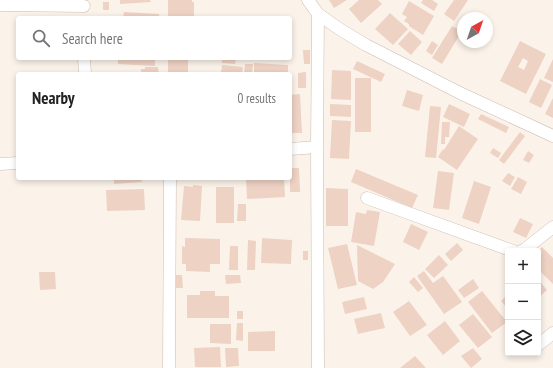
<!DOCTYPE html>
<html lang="en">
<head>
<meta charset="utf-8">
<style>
  body { margin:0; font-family:"PT Sans Narrow",sans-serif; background:#f2f2f2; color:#222 }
  .controls { position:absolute; right:12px; bottom:12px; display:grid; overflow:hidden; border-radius:4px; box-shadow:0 2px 6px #0003 }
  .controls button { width:36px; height:36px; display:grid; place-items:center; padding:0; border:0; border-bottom:1px solid #e0e0e0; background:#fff; color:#222; font:20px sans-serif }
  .compass { position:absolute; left:457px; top:12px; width:36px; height:36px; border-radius:50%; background:#fff; box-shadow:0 2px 6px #0003; rotate:40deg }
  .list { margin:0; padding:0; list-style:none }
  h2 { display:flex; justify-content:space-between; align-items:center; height:52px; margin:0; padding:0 16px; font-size:17px }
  h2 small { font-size:13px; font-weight:400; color:#767676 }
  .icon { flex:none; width:22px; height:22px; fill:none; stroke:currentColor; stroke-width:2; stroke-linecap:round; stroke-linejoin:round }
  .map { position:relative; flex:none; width:553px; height:368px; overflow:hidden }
  .search { position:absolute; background:#fff; box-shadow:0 2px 6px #0003; left:16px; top:16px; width:276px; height:44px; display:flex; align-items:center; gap:10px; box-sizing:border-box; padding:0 14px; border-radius:4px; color:#767676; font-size:15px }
  .panel { position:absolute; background:#fff; box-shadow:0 2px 6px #0003; left:16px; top:72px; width:276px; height:108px; border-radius:4px }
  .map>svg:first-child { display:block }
  .building { fill:#eed2c4; fill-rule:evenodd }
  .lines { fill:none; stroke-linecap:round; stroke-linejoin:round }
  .minor-casing { stroke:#ccbbb1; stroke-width:13 }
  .minor { stroke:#fff; stroke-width:12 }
</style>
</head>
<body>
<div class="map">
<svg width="553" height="368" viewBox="0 0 553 368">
  <rect width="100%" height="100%" fill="#fbf3ea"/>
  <path class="building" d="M120,0H150L151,2L120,4Z
    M168,0H192V2H194V18H168Z
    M329,0H347L334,8Z
    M359,0H378L382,4L361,23L349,9Z
    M423,0H432L438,4L434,11L421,3Z
    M454,0H468L454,21L444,14Z
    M409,1L434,16L423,35L409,26V24L404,21L407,17L402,14Z
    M103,2H109V10H103Z
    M124,12L159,14V18H123Z
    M390,13L408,29L393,45L375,29Z
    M452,26L462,31L442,64L432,58Z
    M410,31L422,42L411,55L398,44Z
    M432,41L438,45L432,55L426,51Z
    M520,41L546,54L526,94L500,81ZM523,58L528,61L524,70L518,67Z
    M303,50H310V64H304Z
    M118,58H155V66L118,64Z
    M168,58H188V74H168Z
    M222,58H236L235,64L222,63Z
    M553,59V82L544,78Z
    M357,61L385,74L381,82L353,69Z
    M254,63L288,65V74H254Z
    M245,64H253L252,74H244Z
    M222,65L243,67L242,74H221Z
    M145,67H158L159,74H141V69H145Z
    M332,70L351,71V100L331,99Z
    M306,72V88H298V73Z
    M355,78H371V132H355Z
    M540,79L552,85L541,108L529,102Z
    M407,90L423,95L419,111L402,106Z
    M300,94L302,133H290V95Z
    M553,98V118L545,114Z
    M330,104L351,105V117L330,116Z
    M449,104L470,114L464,127L443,117Z
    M430,106L441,107L436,158L425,157Z
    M481,114L509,127L506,133L478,119Z
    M332,120L351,121L349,159L330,158Z
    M442,122H450L449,137H445V144H441Z
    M459,126L478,139L457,170L438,157L443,149L444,150Z
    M520,132L525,136L504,164L499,160Z
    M493,148L501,153L498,158L490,153Z
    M528,151L534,155L529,163L523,160Z
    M290,168H299L300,192H290Z
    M356,169L418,195L412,208L351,182Z
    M438,171L454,173L449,210L433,208Z
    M508,173L515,177L510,186L502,181Z
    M518,177L527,182L521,194L511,189Z
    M114,178H141L142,182L114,184Z
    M246,178H284L285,197L247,199Z
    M474,181L491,187L479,224L462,218Z
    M193,185L202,186L200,221L181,220L184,186L193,187Z
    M216,187H234V223H216Z
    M326,188L348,189V226H326Z
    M144,189L145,210L107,211L106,190Z
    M238,204H246V221H237Z
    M367,210L380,212L374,246L351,242L356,212L366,214Z
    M520,218L533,224L526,238L513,232Z
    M411,224L428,232L419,250L403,242Z
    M185,238L220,239V264H210V272L186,271V264H182V246L185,247Z
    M262,238L292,240L291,264L261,263Z
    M248,240L256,241L255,270H247Z
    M457,243L463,250L451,261L445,254Z
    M347,244L357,285L338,289L328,248Z
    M357,245L395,264L383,282L373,289L358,281Z
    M230,246H238V270H229Z
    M542,247L553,258V284L538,269V251Z
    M303,251H308V260H303Z
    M439,255L448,265L434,278L425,269Z
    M424,271L433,283L443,276L462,302L444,314L417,276Z
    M39,272H55L56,289L40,290Z
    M174,275H182L183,288H175Z
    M225,275H240L241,283L226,284Z
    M414,277L423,288L418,292L409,282Z
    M473,279L479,288L464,298L458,290Z
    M538,279L547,290L538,298Z
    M200,291H215V296H229V318H187V295H200Z
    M482,291L507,322L492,333L468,302Z
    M508,294V309L501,301Z
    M364,297L367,309L345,314L342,302Z
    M409,301L427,325L410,336L393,312Z
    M237,311H243V319H237Z
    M381,313L385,328L358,334L354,319Z
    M473,314L492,337L478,348L459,325Z
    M445,321L460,341L443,355L427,335Z
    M237,323H243V341L236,340Z
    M210,324H231V344L210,343Z
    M275,331V351H248V332Z
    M220,347L221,367H195L194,348Z
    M225,348H238L239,366L226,367Z
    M473,348L482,359L471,368L461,356Z
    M415,356L426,368H400Z"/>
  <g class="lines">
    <g class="minor-casing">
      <path id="minor" d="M308,0L318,14L341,30L366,45L462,94L553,136
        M0,5L84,6
        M84,58L85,74
        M290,149L317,147
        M0,164L18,163
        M367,198L513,251
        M521,251L524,250L553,227
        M538,345L553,333
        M169,368L170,178
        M318,368L317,147L318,14"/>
    </g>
    <use href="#minor" class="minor"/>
  </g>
</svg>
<div class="controls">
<button>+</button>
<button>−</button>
<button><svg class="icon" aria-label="layers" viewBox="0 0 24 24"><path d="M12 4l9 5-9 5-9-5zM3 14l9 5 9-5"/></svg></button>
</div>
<svg class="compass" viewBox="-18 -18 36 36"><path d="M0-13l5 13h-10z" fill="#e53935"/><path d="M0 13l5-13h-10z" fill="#767676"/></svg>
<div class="search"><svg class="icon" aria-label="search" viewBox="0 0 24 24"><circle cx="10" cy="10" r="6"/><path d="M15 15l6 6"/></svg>Search here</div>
<section class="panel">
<h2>Nearby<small>0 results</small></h2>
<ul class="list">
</ul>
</section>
</div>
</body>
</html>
